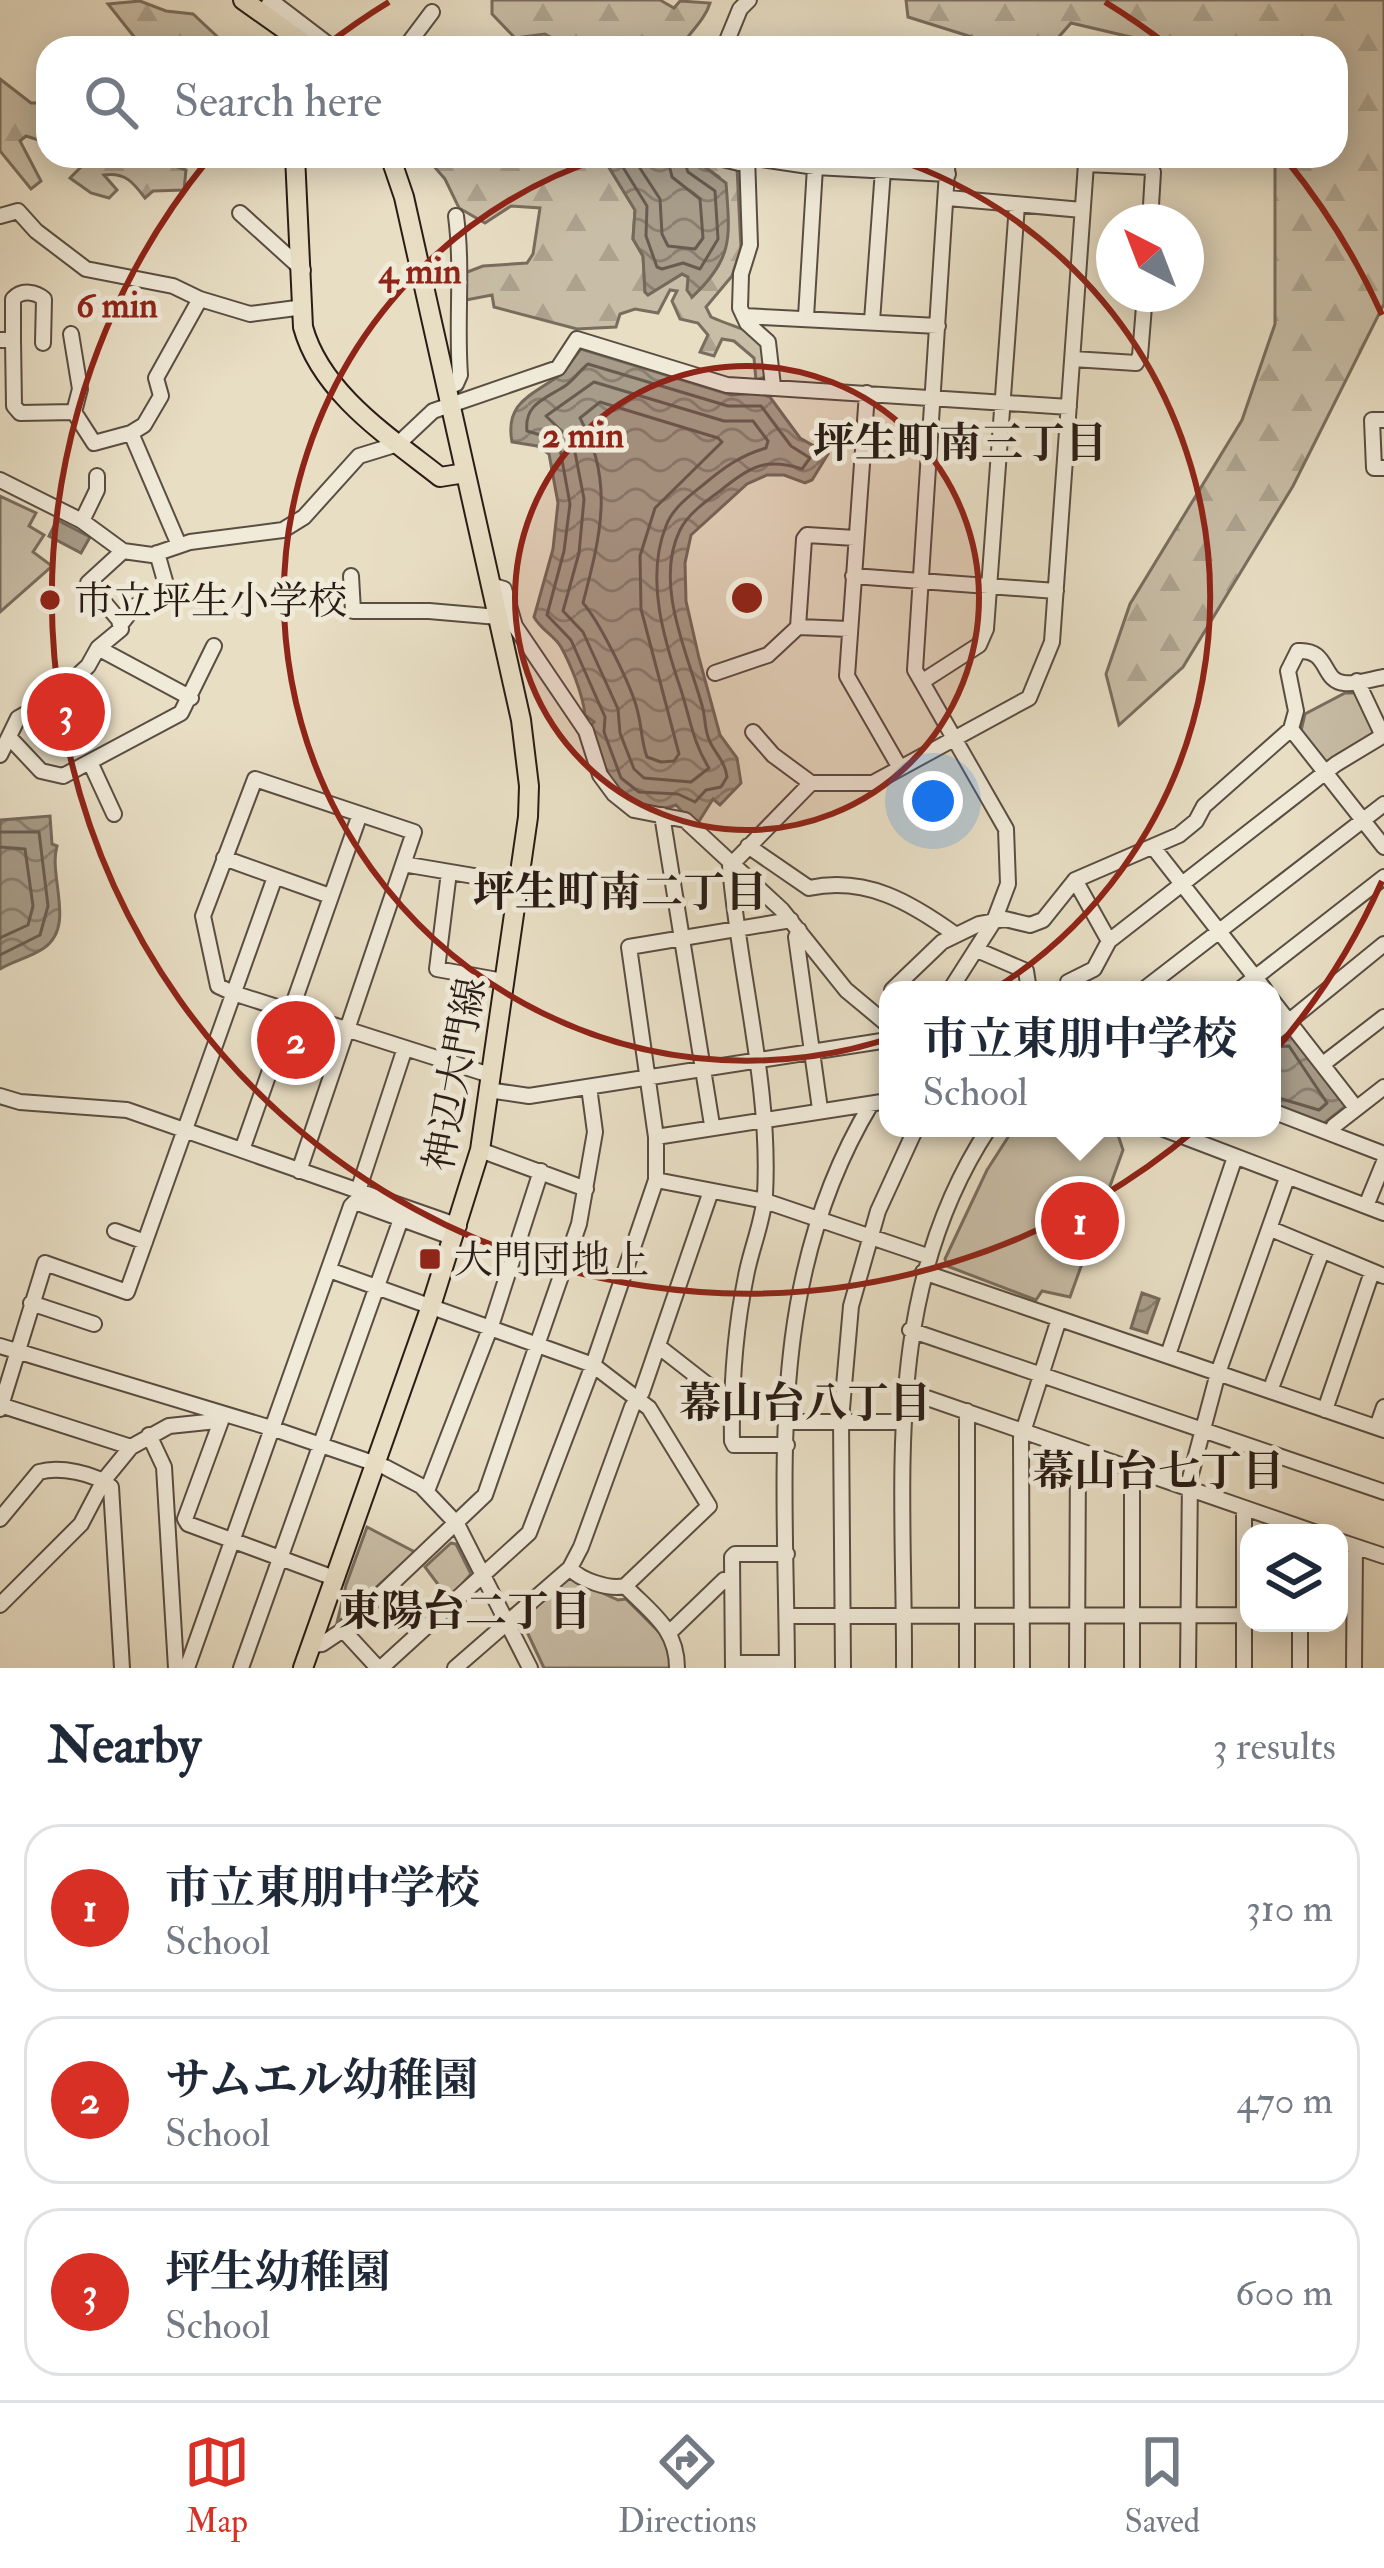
<!DOCTYPE html>
<html lang="en">
<head>
<meta charset="utf-8">
<style>
  body { margin:0; font-family:"IM FELL Double Pica","Noto Serif JP",serif; background:#f2f2f3; color:#1f2937 }
  .controls { position:absolute; right:36px; bottom:36px; display:grid; overflow:hidden; border-radius:24px; box-shadow:0 6px 30px #0003 }
  .controls button { width:108px; height:108px; display:grid; place-items:center; padding:0; border:0; border-bottom:3px solid #e0e1e3; background:#fff; color:#1f2937; font:60px sans-serif }
  .compass { position:absolute; left:1096px; top:204px; width:108px; height:108px; border-radius:50%; background:#fff; box-shadow:0 6px 30px #0003; rotate:318deg }
  .you { position:absolute; left:933px; top:801px; width:42px; height:42px; margin:-30px; border:9px solid #fff; border-radius:50%; background:#1a73e8; box-shadow:0 0 0 18px #1a73e833 }
  .badge { display:grid; place-items:center; width:78px; height:78px; border-radius:50%; background:#d93025; color:#fff; font-size:39px; font-weight:700 }
  .pin { position:absolute; translate:-50% -50%; border:6px solid #fff; box-shadow:0 3px 12px #0006 }
  .popup { position:absolute; left:879px; top:981px; width:402px; height:156px; box-sizing:border-box; display:grid; place-content:center; border-radius:24px; background:#fff; filter:drop-shadow(0 3px 9px #0005); font-size:39px; white-space:nowrap; color:#747a83 }
  .popup b { font-size:45px; color:#1f2937 }
  .popup::after { content:''; position:absolute; left:50%; top:100%; margin-left:-24px; border:24px solid transparent; border-top-color:#fff }
  .list { margin:0; padding:0; list-style:none }
  h2 { display:flex; justify-content:space-between; align-items:center; height:156px; margin:0; padding:0 48px; font-size:51px }
  h2 small { font-size:39px; font-weight:400; color:#747a83 }
  .list li { display:grid; grid-template-columns:78px 1fr auto; gap:36px; align-items:center; box-sizing:border-box; height:168px; margin:0 24px 24px; padding:0 24px; border:3px solid #e0e1e3; border-radius:36px }
  .list b { display:block; font-size:45px; white-space:nowrap }
  .list p { margin:0; font-size:39px; white-space:nowrap; color:#747a83 }
  .list em { font-size:39px; font-style:normal; color:#747a83 }
  .icon { flex:none; width:66px; height:66px; fill:none; stroke:currentColor; stroke-width:2; stroke-linecap:round; stroke-linejoin:round }
  .map { position:relative; flex:none; width:1384px; height:1668px; overflow:hidden }
  .search { position:absolute; background:#fff; box-shadow:0 6px 30px #0003; left:36px; right:36px; top:36px; height:132px; display:flex; align-items:center; gap:30px; box-sizing:border-box; padding:0 42px; border-radius:36px; color:#747a83; font-size:45px }
  .sheet { height:732px; background:#fff }
  nav { display:flex; justify-content:space-around; align-items:center; box-sizing:border-box; height:168px; border-top:3px solid #e0e1e3; background:#fff; font-size:33px; color:#747a83 }
  nav a { display:grid; justify-items:center; gap:6px }
  nav .on { color:#d93025 }
  .map>svg:first-child { display:block }
  .forest { fill:url(#forest-firs); stroke:#796d5e; stroke-width:3 }
  .green { fill:#c8bda6; stroke:#796d5e; stroke-width:3 }
  .water { fill:url(#water-waves); stroke:#75695b; stroke-width:3 }
  .lines { fill:none; stroke-linecap:round; stroke-linejoin:round }
  .shore { stroke:#685c50; stroke-width:3 }
  .minor-casing { stroke:#5a4d42; stroke-width:18 }
  .major-casing { stroke:#2a1d16; stroke-width:22 }
  .minor { stroke:#f0ead9; stroke-width:14 }
  .major { stroke:#e8dec4; stroke-width:18 }
  .ring { fill:none; stroke:#8f2418; stroke-width:6 }
  .poi-dot { fill:#8f2418; stroke:#f0ead9; stroke-width:4.5 }
  .labels { text-anchor:middle; stroke-width:10; stroke-linejoin:round; paint-order:stroke }
  .poi-label { font-size:39px; fill:#2a1d16; stroke:#f0ead9; text-anchor:start }
  .street-label { font-size:39px; fill:#2a1d16; stroke:#f0ead9 }
  .neighbourhood-label { font-size:42px; font-weight:bold; fill:#2a1d16; stroke:#f0ead9 }
  .centre { fill:#8f2418; stroke:#f0ead9; stroke-width:6 }
  .ring-label { font-size:36px; text-anchor:middle; font-weight:bold; fill:#8f2418; stroke:#f0ead9; stroke-width:10; stroke-linejoin:round; paint-order:stroke }
</style>
</head>
<body>
<div class="map">
<svg width="1384" height="1668" viewBox="0 0 1384 1668">
  <defs>
    <pattern id="forest-firs" width="22" height="20" patternUnits="userSpaceOnUse" patternTransform="scale(3)"><rect width="22" height="20" fill="#c8bda6"/><path d="M5 1l3.5 6h-7zM16 11l3.5 6h-7z" fill="#aca28e"/></pattern>
    <pattern id="water-waves" width="16" height="10" patternUnits="userSpaceOnUse" patternTransform="scale(3)"><rect width="16" height="10" fill="#a79c89"/><path d="M0 5q4-4 8 0t8 0" fill="none" stroke="#887f6f"/></pattern>
  </defs>
  <rect width="100%" height="100%" fill="#e8dec4"/>
  <filter id="stains"><feTurbulence type="fractalNoise" baseFrequency=".00167" numOctaves="4"/><feColorMatrix values="0 0 0 0 .2 0 0 0 0 .09 0 0 0 0 .02 0 0 0 .5 -.17"/></filter>
  <radialGradient id="worn" r=".72"><stop offset=".6" stop-color="#630" stop-opacity="0"/><stop offset="1" stop-color="#630" stop-opacity=".3"/></radialGradient>
  <path class="forest" d="M492,0H660L674,8L680,1L710,3C705,20 689,33 680,48H570L545,34L515,38L492,14Z
    M906,0H1384V304L1293,486L1183,667L1119,725L1106,674L1130,604L1242,420L1275,324V156H1336V48H1158L1139,39L1071,23L1049,48H1007L908,17Z
    M140,1L166,11L193,14L222,41L212,48H143L108,4Z
    M0,79L31,103H48V143L26,136L20,141L41,181L31,189L0,151Z
    M81,156H169L164,162L186,170L184,190L153,191L145,198C133,182 125,172 104,175L117,190L109,198L91,193L70,178L85,163Z
    M425,156H602L635,210L633,239L643,256L645,292L648,294L682,274L689,277L692,297C739,253 726,235 719,177L690,156L737,168L741,248L732,276L706,307L711,317C752,335 765,328 768,376L756,380L754,358L734,341L722,339L714,356L700,352L708,335L698,323L680,319L672,301L677,291L670,290L658,313L635,309L620,314L616,327L577,329L494,307L492,295L466,300L462,274L483,266L527,263L533,254L540,208L511,206L485,223L459,208L445,179Z"/>
  <path class="green" d="M0,496L36,513L29,526L44,535L33,552L52,566L0,612Z
    M1345,693H1356L1374,734L1324,763L1301,731L1305,714Z
    M1014,1128H1098L1117,1132L1123,1150L1070,1297L1042,1291L1036,1300L947,1266L945,1259L987,1170Z
    M367,1527L415,1552L337,1623L346,1585Z
    M451,1543L456,1544L471,1574L449,1599L425,1567Z
    M567,1577L618,1600L626,1599L668,1641L670,1668H544L521,1619Z"/>
  <path class="water" d="M602,156H690L726,183C730,237 734,258 692,297L687,290L688,277L682,274L648,295L645,292L643,256L633,239L635,210Z
    M581,349L731,395L759,393L770,397L800,438L828,454L812,480L805,483L784,475H767L747,484L691,535L685,563L686,601L699,658L720,735L737,758L741,783L720,805L713,799L696,826L676,805C621,826 602,765 590,726L594,722L585,715C583,695 571,665 561,647C554,635 541,630 534,617L553,549L558,503L549,454L537,446L512,442C504,400 536,394 561,374C569,367 574,357 581,349Z
    M57,520L90,537L81,553L49,536Z
    M50,816L52,844L57,846C48,876 76,926 44,948C31,957 14,961 0,969V820Z
    M1289,1025L1346,1106L1323,1124L1272,1106V1038Z
    M1142,1293L1159,1299L1147,1333L1131,1328Z"/>
  <g class="lines">
    <path class="shore" d="M616,156L647,206L646,236L657,267L662,269L683,263L700,269L718,239L715,191L688,172L682,156
      M632,156L660,199L662,234L668,246L695,249L703,238L700,199L672,177L667,156
      M588,364L728,406H761L791,446L810,458L802,469C765,457 749,467 720,491C706,501 688,514 680,530C653,585 689,656 703,709C705,718 705,728 708,737C713,752 725,760 727,777L721,787L706,790L695,802L678,794L639,792L621,778L604,732L605,717L571,640L547,615L564,551L570,504L560,449L544,436L527,431C524,404 545,399 565,386C574,380 580,370 588,364Z
      M594,382L724,421H753L768,441L766,448C741,455 723,468 703,485C689,496 672,509 666,526C645,578 664,640 681,690C690,718 693,743 709,768L691,782L644,778L634,769L620,733L618,709L583,632L563,611L579,553L584,499L573,442L546,416Z
      M600,402L718,438L722,442L655,508L640,556L641,609L679,754L674,761L661,762L647,757C641,741 642,726 637,709C631,685 599,621 583,603C600,537 615,482 580,418Z
      M0,832H39L48,906L40,935L0,955
      M0,847L25,849L33,906L28,925L0,938
      M1272,1047L1289,1046L1327,1103L1319,1110L1272,1096"/>
    <g class="minor-casing">
      <path id="minor" d="M264,13L269,4L278,6L333,48
        M368,48H379
        M405,48L432,12
        M536,48L550,45L560,48
        M724,48L740,9L749,0
        M710,156L739,163L747,157L815,167L948,174
        M747,156L750,245L741,274L740,308L747,323L768,342L773,386
        M948,156L915,670L1006,829L1008,884L994,921L950,990
        M948,198L1082,210
        M240,213L303,270
        M0,216L18,211L36,231L86,269L173,286L200,299L250,314L304,307
        M744,316L938,326
        M806,317L815,167
        M872,321L883,170
        M71,334L80,389L74,412L94,443L131,433L179,545
        M0,340H13V299C22,289 36,292 44,299L43,343
        M13,340L14,406L20,413L74,412
        M1073,359L1136,363L1140,356L1145,294
        M446,386L456,384L460,375C456,322 463,269 456,216
        M867,393L847,676L900,768
        M1384,420H1372L1374,468H1384
        M131,433L144,425L161,396L156,378L200,299
        M0,480L82,521L123,551L152,555L190,542L283,530L304,517L359,456L398,444L433,411L558,368L577,339L727,385L1069,407
        M82,521L97,490V476
        M351,576L353,611H429L498,617
        M853,576L1056,591
        M491,585L504,589L515,626L586,731L600,775L614,794L634,810L685,820L782,910L846,990L888,1025
        M121,624L135,606L169,595L157,553
        M798,627L804,539L807,535L855,538
        M98,648L191,698
        M715,673L768,655L798,627L849,629
        M923,681L979,645L986,629L1017,205
        M1357,681L1383,736
        M1291,729L1384,847
        M753,732L773,755L811,783H873L1029,698L1052,642L1086,164L1150,167L1153,172L1150,222
        M9,737L41,771L63,776L181,713L214,646
        M0,755L18,718L52,699L88,666L98,648L121,629L119,620L88,583L123,551
        M90,762L114,814
        M662,815L712,1125
        M748,846L809,888C866,876 910,902 956,935
        M1153,847L1265,990
        M224,858L330,896
        M403,864L521,884
        M449,872L437,969L503,981
        M1075,880L1109,941
        M799,930L796,937L820,1109
        M977,950L1026,971L1029,990
        M892,990L942,942L979,924L1005,919L1030,925L1043,920L1075,880L1179,835L1196,821L1204,806L1291,729L1296,711L1288,671L1298,651C1330,649 1321,681 1344,683C1355,685 1372,679 1384,677
        M1068,990V982L1094,969L1109,941L1336,764L1384,735
        M1143,990L1384,804
        M1239,990L1384,877
        M1272,1000L1356,1108
        M1272,1035L1384,944
        M1323,1064L1384,1017
        M488,1090L529,1096L888,1040
        M0,1096L20,1102L127,1110L459,1226
        M1272,1111L1384,1154
        M1161,1128L1384,1213
        M1331,1133L1334,1126L1384,1087
        M656,1137L888,1101
        M242,1150L360,814
        M480,1150L586,1189
        M299,1171L414,832L255,779L203,916L218,986L233,993C319,1020 404,1048 490,1075
        M656,1180L765,1201L927,1256
        M358,1191L405,1048
        M1366,1206L1384,1162
        M1271,1229L1384,1276
        M115,1231L145,1242
        M329,1270L593,1365L649,1408L709,1506L625,1586
        M923,1272L1384,1430
        M31,1303L94,1324
        M910,1330L1384,1492
        M0,1346L271,1428L385,1467L421,1486L457,1524L530,1668
        M658,1346L731,1403
        M1168,1355L1235,1157
        M904,1390L1317,1533
        M1270,1391L1322,1251
        M0,1405L131,1447
        M0,1409L45,1263L127,1292L275,877
        M1325,1410L1372,1272
        M221,1421L185,1519L188,1524L334,1578
        M787,1422H903
        M1377,1427L1384,1407
        M149,1435L164,1467L176,1668
        M787,1445H734L732,1441C731,1385 735,1330 746,1276C751,1249 763,1222 765,1195C771,1084 739,976 730,866L811,783
        M427,1491L491,1326L541,1171
        M1244,1508V1668
        M0,1519L39,1472C59,1466 95,1473 111,1487L122,1668
        M1339,1541L1384,1556
        M570,1568C580,1580 609,1590 625,1586C651,1613 677,1628 677,1668
        M0,1605L81,1524L104,1480L131,1447L169,1426L217,1421
        M788,1616L1245,1615
        M1300,1623V1668
        M343,1630L378,1668
        M670,1632L724,1580L732,1579
        M311,1645L322,1644L343,1630L485,1495L579,1224L595,1132L589,1087
        M733,1663H787
        M187,1668L351,1206L355,1202L454,1238
        M241,1668L401,1219
        M381,1668L529,1533L593,1365L656,1180V1137L629,947L791,920
        M455,1668L570,1568L581,1547L632,1407L642,1392L711,1191
        M733,1668L732,1557L735,1554H787
        M787,1668C786,1470 764,1282 871,1104
        M843,1668L841,1420L851,1306L878,1211L916,1128
        M904,1668C905,1481 880,1293 989,1128
        M967,1668V1411
        M1022,1668L1021,1438L1059,1319
        M1077,1668L1078,1451
        M1132,1668V1470
        M1188,1668L1190,1478L1218,1373L1287,1178
        M1354,1668L1355,1547"/>
    </g>
    <g class="major-casing">
      <path id="major" d="M243,0L311,48
        M295,156L303,327C321,393 388,436 440,477L465,473
        M303,1668L431,1306L480,1150L528,817L529,786L521,720L404,197L390,156"/>
    </g>
    <use href="#minor" class="minor"/>
    <use href="#major" class="major"/>
  </g>
  <circle cx="747" cy="598" r="232" fill="#8f2418" fill-opacity=".12"/>
  <g class="ring">
    <circle cx="747" cy="598" r="232"/>
    <path d="M886 156A463 463 0 1 1 608 156"/>
    <path d="M1382 881A695 695 0 1 1 207 161M324 47A695 695 0 0 1 389 2M1105 2A695 695 0 0 1 1170 47M1287 161A695 695 0 0 1 1382 315"/>
  </g>
  <g class="poi-dot">
    <circle cx="50" cy="600" r="12"/>
    <rect x="418" y="1247" width="24" height="24" rx="6"/>
  </g>
  <g class="labels">
    <g class="poi-label">
      <text x="74" y="614">市立坪生小学校</text>
      <text x="454" y="1273">大門団地上</text>
    </g>
    <g class="street-label">
      <text transform="translate(454 1074) rotate(-80)" y="14">神辺大門線</text>
    </g>
    <g class="neighbourhood-label">
      <text x="960" y="457">坪生町南三丁目</text>
      <text x="620" y="906">坪生町南二丁目</text>
      <text x="805" y="1417">幕山台八丁目</text>
      <text x="1158" y="1485">幕山台七丁目</text>
      <text x="465" y="1625">東陽台二丁目</text>
    </g>
  </g>
  <circle cx="747" cy="598" r="18" class="centre"/>
  <g class="ring-label">
    <text x="420" y="283">4 min</text>
    <text x="117" y="317">6 min</text>
    <text x="583" y="447">2 min</text>
  </g>
  <rect width="100%" height="100%" filter="url(#stains)"/>
  <rect width="100%" height="100%" fill="url(#worn)"/>
</svg>
<div class="controls">
<button><svg class="icon" aria-label="layers" viewBox="0 0 24 24"><path d="M12 4l9 5-9 5-9-5zM3 14l9 5 9-5"/></svg></button>
</div>
<svg class="compass" viewBox="-18 -18 36 36"><path d="M0-13l5 13h-10z" fill="#e53935"/><path d="M0 13l5-13h-10z" fill="#747a83"/></svg>
<div class="you"></div>
<div class="pin badge" style="left:1080px;top:1221px">1</div>
<div class="popup"><b>市立東朋中学校</b>School</div>
<div class="pin badge" style="left:296px;top:1040px">2</div>
<div class="pin badge" style="left:66px;top:712px">3</div>
<div class="search"><svg class="icon" aria-label="search" viewBox="0 0 24 24"><circle cx="10" cy="10" r="6"/><path d="M15 15l6 6"/></svg>Search here</div>
</div>
<section class="sheet">
<h2>Nearby<small>3 results</small></h2>
<ul class="list">
<li><span class="badge">1</span><div><b>市立東朋中学校</b><p>School</p></div><em>310 m</em></li>
<li><span class="badge">2</span><div><b>サムエル幼稚園</b><p>School</p></div><em>470 m</em></li>
<li><span class="badge">3</span><div><b>坪生幼稚園</b><p>School</p></div><em>600 m</em></li>
</ul>
</section>
<nav>
<a class="on"><svg class="icon" aria-label="map" viewBox="0 0 24 24"><path d="M3 6l6-2 6 2 6-2v14l-6 2-6-2-6 2zM9 4v14M15 6v14"/></svg>Map</a>
<a><svg class="icon" aria-label="directions" viewBox="0 0 24 24"><path d="M12 3l9 9-9 9-9-9zM9 14v-3h6M13 9l2 2-2 2"/></svg>Directions</a>
<a><svg class="icon" aria-label="saved" viewBox="0 0 24 24"><path d="M7 4h10v16l-5-4-5 4z"/></svg>Saved</a>
</nav>
</body>
</html>
